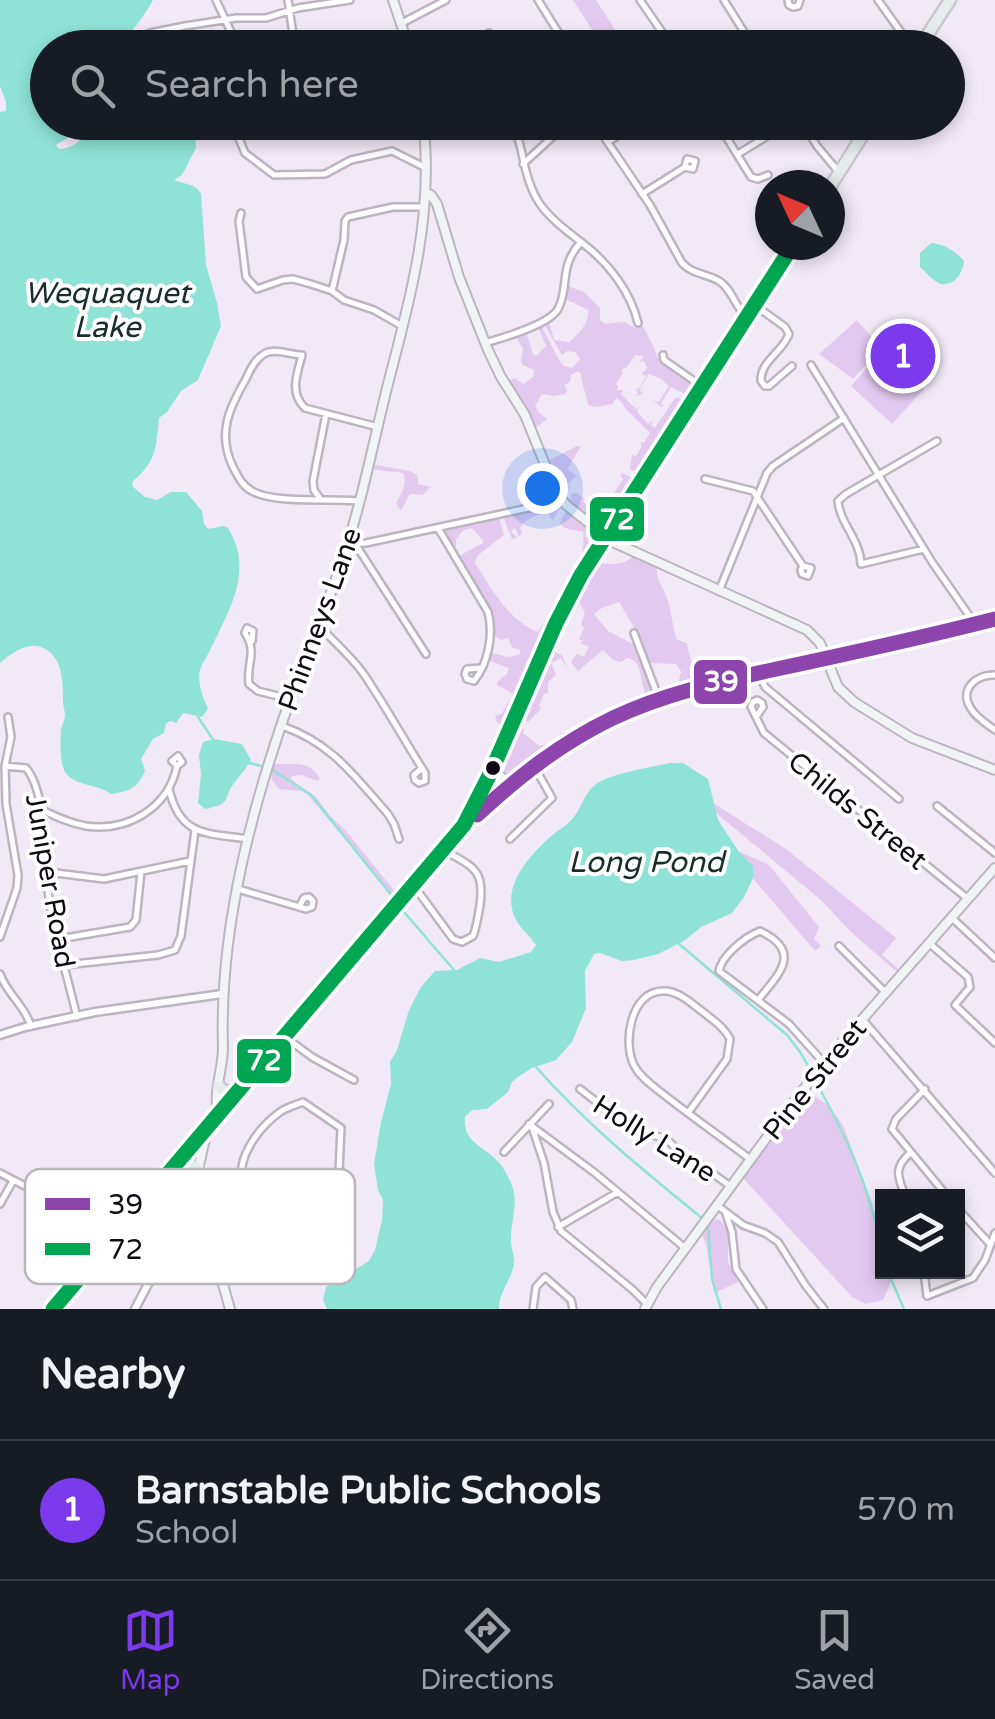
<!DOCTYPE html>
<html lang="en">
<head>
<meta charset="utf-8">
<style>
  body { margin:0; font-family:"Varela Round",sans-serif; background:#20242c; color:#f1f3f6 }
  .controls { position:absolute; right:30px; bottom:30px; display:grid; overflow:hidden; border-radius:0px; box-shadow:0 5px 15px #0003 }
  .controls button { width:90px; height:90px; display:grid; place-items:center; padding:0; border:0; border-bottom:2px solid #363941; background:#171b24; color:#f1f3f6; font:50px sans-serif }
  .compass { position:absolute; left:755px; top:170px; width:90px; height:90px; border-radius:50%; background:#171b24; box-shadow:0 5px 15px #0003; rotate:314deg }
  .you { position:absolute; left:542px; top:488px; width:35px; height:35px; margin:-25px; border:8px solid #fff; border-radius:50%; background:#1a73e8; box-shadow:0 0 0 15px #1a73e833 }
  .badge { display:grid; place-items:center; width:65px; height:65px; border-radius:50%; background:#7c3aed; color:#fff; font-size:32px; font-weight:700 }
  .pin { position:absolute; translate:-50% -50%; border:5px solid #fff; box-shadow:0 2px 10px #0006 }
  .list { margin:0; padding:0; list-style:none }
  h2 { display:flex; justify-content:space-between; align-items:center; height:130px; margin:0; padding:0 40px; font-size:42px }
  h2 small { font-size:32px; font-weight:400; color:#9ea1a6 }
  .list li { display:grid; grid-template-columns:65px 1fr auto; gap:30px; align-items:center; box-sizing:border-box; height:140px; padding:0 40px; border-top:2px solid #363941 }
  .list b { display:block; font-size:38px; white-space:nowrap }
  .list p { margin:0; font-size:32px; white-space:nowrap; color:#9ea1a6 }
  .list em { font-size:32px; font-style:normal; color:#9ea1a6 }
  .icon { flex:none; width:55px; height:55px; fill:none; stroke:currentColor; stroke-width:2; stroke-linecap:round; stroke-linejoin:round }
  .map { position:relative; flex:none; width:995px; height:1309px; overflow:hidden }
  .search { position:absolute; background:#171b24; box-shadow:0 5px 15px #0003; left:30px; right:30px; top:30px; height:110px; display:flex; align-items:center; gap:25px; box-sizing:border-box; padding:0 35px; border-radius:55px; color:#9ea1a6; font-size:38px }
  .sheet { height:270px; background:#171b24 }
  nav { display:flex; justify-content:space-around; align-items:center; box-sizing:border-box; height:140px; border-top:2px solid #363941; background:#171b24; font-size:28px; color:#9ea1a6 }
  nav a { display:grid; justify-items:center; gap:5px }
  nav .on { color:#7c3aed }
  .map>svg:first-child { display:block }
  .green { fill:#e3c9f0 }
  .water { fill:#8ee3d6 }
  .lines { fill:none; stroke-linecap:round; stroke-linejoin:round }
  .stream { stroke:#8ee3d6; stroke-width:2.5 }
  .minor-casing { stroke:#bcb5bf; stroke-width:10 }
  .tertiary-casing { stroke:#bcb5bf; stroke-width:11 }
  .secondary-casing { stroke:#bcb5bf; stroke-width:12 }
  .primary-casing { stroke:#cac6cd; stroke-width:15 }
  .minor { stroke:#fdfcfe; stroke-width:5 }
  .tertiary { stroke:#fdfcfe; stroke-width:6 }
  .secondary { stroke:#f0f4f5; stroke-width:8 }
  .primary { stroke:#e4ecec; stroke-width:10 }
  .bus-1-casing { stroke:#fff; stroke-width:22 }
  .bus-2-casing { stroke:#fff; stroke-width:22 }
  .bus-1 { stroke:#8e44ad; stroke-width:15 }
  .bus-2 { stroke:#00a651; stroke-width:15 }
  .bus-dot { fill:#100b13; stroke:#fff; stroke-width:4 }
  .labels { text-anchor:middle; stroke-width:8; stroke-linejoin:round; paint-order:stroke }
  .street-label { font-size:28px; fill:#100b13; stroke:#fff }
  .water-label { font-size:30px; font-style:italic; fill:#182e2a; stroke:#fff }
  .key { fill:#fff; stroke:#b7b6b8; stroke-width:2.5 }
  .key-label { font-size:28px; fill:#100b13 }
  .line-badge { stroke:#fff; stroke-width:4 }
  .badge-label { font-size:28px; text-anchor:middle; font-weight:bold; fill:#fff }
</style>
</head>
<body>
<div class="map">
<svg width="995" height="1309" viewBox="0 0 995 1309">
  <rect width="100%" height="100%" fill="#f2e9f6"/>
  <path class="green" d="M573,0H596L622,41L612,47H603Z
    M566,285L584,292L600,308V320L605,324L624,322L635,328L642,325L654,347L658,359H661L698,387L693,395L690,396L671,387L661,403L664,406L661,407L653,400L659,402L669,386L661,379L649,374L639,390L643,393L636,396L638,392L636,390L632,392L640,387L646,376L642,374L647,368L644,361L640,362L643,356L635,355L626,368L622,369V374L616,384L618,387L617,390H623L621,394L636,409L640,407L637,411L648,424L653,421L651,425L655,428L675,398H680L687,404L640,473L630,469L632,455L636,456L642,446L640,442L644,443L650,433L624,407L623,403L616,398L613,404L596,407L588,405C587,394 581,384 581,374L578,371L571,375L570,382L564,385L567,391L565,394L554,396L542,394L535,406L539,413L547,419L537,427L532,425L506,382L515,378L523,384L533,377L534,370L523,365L521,361L523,349L515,335L526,331L533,354L536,356L546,346L538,327L541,325L560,362L564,366L572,368L580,359L575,352L567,351L562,355L544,324L547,322L550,325L554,340L569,342C578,335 590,322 588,310L563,298Z
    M857,320L881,348L853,379L819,354Z
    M885,347L922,379L924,389L892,424L851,386Z
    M577,446H581L567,469L579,478L575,477L568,485L570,488L563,491L558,489L548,461Z
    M371,464L410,471L417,475L418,484L430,487L423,495L410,494L401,511L396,503C401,493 408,485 403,473L369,469Z
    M622,473L632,477L633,486L611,521L601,526L597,524L568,503V498L571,499V494L577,493L584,498L583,502L596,510L600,507L604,509L623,479L620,476Z
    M554,502L562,505L553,520L550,518L549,514C537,514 527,517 520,528L522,533L519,537L515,528L511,531L517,538L512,539L503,517L505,514L532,510Z
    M565,512C579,515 597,531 596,544L506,725L503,726L497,722L495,716L502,713L513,694L497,685V682L507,674L509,668L487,660L492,653L507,657L519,655L521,650L513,648L508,638L501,640L495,636L486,602L457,557L483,543V541L472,528L464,530L456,539V548L453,549L442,531L444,528L499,518L504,535L477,556L475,563C491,588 509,621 538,632L569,578L568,574C581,563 585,549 583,532L565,528L560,524Z
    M635,555L657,566C655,579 663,586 667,598C672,612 672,626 677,640L687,643L688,650L698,681L684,686L679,680L681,672L676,664L648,663L636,631L619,602L600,609L594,614L608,631L637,646L654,692V695L647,699L643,696L645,691C639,679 644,663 628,658L620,662L613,660L603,650L578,671L571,662L576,654L584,657L589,647L580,643L584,641L579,639L584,628L581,624L585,613L578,600L600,563C616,565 623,565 635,555Z
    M552,651L562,655L568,669L561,658L551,663L556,675L548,682V693L544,694L539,705L541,709L528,722L520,715L546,656Z
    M519,727L524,729L523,733L539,746L551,743L563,732L568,733V736L514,774H506L501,770Z
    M274,764C293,765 310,759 320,779L317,781L302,775L292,776L291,779L316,797L330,816L346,831L397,894L394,897L309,796L302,791L279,789L272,780L271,767Z
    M713,803L786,849L896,938L882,955L900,970L898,973L850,931L822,901L715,812Z
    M740,852L769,865L819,927L814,939L821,946L815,951L751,876L737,855Z
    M808,1092L828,1105L843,1125L871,1200L882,1247V1272H889L891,1282L883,1300L866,1304L852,1297L743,1178Z
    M715,1219L720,1220L728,1231V1262L738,1282L714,1293L706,1244L702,1234Z"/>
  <path class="water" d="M0,0H153C122,55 105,48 48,48V122L75,123L72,135L56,145L59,149C75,148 86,138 91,123H194L196,148L182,175L174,180C184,185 195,182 201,194L206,265L217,303L221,326L198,380L181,391L167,412L159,418C156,447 157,461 133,481L132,486L145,497L157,500L171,492H186L202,511L204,524L208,529L223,526L228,528C254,570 230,609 211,648C208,655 202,663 200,670C197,683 203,697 208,709L202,717L183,713L176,723L171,721L166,723L164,733L153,739L141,759L145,771C137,789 130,791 111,794C99,784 71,786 64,770C60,761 60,742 61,731C61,726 64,722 65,716C65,711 63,706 63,701C63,682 63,655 41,647C27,642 10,654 0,663V112L6,111V102L0,86Z
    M931,243C944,244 956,251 964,261C963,272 955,286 941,284C934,282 926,272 920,267V253Z
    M214,739L242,744L251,760C246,769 241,774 235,782C221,799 235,803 205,809L198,803L201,774L199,755L203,742Z
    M670,763H683L708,779L718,820L739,852L753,866V878L744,897L732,913L701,927L684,941L658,954L634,960L622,961L600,953L594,954L585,971L586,1008L572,1042L556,1060L532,1068L518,1077L512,1082L508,1092L487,1109L472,1110L465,1117C462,1144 488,1147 501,1165C505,1170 510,1180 512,1186C519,1204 510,1223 511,1241C511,1248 515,1257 514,1264C511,1281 499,1291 499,1309H327L323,1300L326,1287L369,1261L375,1250L382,1220L383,1200L378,1190L374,1164L381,1122L391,1084L390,1062L397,1050L409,1010L421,987L435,971L457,970L480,958L499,962L531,952L536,945C530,936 521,929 516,920C500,889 527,858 549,838C556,831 567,826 573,818C584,805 584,790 601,781C622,771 648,768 670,763Z"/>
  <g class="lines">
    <path class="stream" d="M198,717L214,741
      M249,763L262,766
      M274,771L311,795L392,896
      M404,912L454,970
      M679,944L787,1035L800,1052L811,1071
      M536,1067C586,1124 644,1171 703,1219
      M816,1082C847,1138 868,1184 882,1247
      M708,1227L712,1279L721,1309
      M888,1272L904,1309"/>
    <g class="minor-casing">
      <path id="minor" d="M216,0L232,34L230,48
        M288,0L295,48
        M538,0L568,48
        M640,0L673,48
        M724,0L754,48
        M788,0L789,5L793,7L798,6L800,0
        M878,0L908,42L915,48
        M402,23L446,0
        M116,48L150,33L185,26L236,18H266L298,8L350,0
        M466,48L489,33
        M232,122L245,153L274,175L325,174L351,160L392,151L424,167
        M513,122C524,149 523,179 540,204C552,221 570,233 586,246C610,265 631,293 638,323
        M594,122L650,205L682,263C693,275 706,273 719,281C731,288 735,306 745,315
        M717,122L751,177L758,179L768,175
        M802,122L817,146L837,170
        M566,126L571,122
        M608,142L638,122
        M738,154L790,122
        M523,164L560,130
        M642,194L685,167L687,159L695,161L693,169L685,167
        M241,213L239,221L246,277L257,289L283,280L293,279L311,284L332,291L344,300L374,310L402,326
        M332,291L344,240L345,221L348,217L393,207H425
        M756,306L785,327L789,334C783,352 760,361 761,381L765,386H769L792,366
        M485,343C502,338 549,325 558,309C570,287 558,267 581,242
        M663,355L664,360L700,385
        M811,365L932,562L975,624
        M705,479L753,491L803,566L801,570L802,574L808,576L811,568L803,566
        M319,497L314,490L313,481L326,414
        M360,501C332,498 274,504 252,491C242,486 238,476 233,467C217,434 229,408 246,379C250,370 255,359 264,354C274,347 290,355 302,355C297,374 289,393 305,408L378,427
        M438,528L488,612C494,634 488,664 474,681L467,679L465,674L467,669L482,668
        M348,544L366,543L533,507L559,496
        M356,545L426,654
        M924,549L861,564C860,539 840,524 838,501L846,494L937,441
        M719,591L767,473L773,466L844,418
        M318,628L325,632C338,645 352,658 363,673C385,705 404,740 425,773V781L419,783L415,780L414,775L422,768
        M634,633L659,699
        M252,641L253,631L247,628L245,633C258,653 246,663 249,684L258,691L290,699
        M758,673L765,687L899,799
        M995,675C978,674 959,688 970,707C975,717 987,724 995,730
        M757,700L762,703L763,707L756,717L751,707L753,702Z
        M756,717L764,733L968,899
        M282,726C332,743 355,777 388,814L394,824L399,839
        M5,766L26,768C49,795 43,870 50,904C57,942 68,980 77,1017
        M169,789C180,837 207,833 248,839
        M937,806L995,853
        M40,809C55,816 69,823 86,826C128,832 168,808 177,766L182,762L178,756L172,761L177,766
        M510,839L552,798L534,766
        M48,872L104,879L190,861
        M414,886L453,939L462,942L473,936C477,926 478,916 480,905C485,868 472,867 444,850
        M238,889L306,909L312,907L313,901L309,897L304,898L299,907
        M951,917L995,958
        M0,937L17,888L18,875L6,804L5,766L11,737L8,717
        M59,939L130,927L136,920L141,872
        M929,943L968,977L970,987L955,1005L995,1043
        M839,946L885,992
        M65,965L158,955L175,950L181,936L195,830
        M0,974C7,994 25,1006 31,1026
        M758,1000C778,975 804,952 760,931C745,937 722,955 719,971L789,1024L824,1063
        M863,1020L995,1173
        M285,1037L312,1057L354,1080
        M580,1089L633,1130L667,1139L687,1161L701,1165L730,1186
        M925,1089L896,1119L892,1129L947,1196
        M688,1113L727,1059L730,1039C724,1027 714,1021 703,1012C692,1004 678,990 663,991C630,991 622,1045 635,1067C641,1078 653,1086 663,1094C691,1116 721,1137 750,1159
        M529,1124L595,1173L685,1248
        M532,1127L544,1163L553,1212L561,1231L633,1290L646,1303
        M504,1152L549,1104
        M0,1173L69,1209L95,1238L105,1244
        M905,1196C898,1176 893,1169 910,1153
        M198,1199C231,1189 262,1183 292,1204C305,1213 312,1221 328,1221L337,1214L341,1128L303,1102C296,1105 287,1107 280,1112C258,1128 232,1162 245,1189
        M0,1204L13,1181
        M718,1206L743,1225L765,1233L778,1242L806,1286L824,1309
        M958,1209L990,1244
        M726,1214L732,1232L736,1269L763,1309
        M558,1227L618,1192
        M924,1272L927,1296L973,1278L985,1260L995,1233
        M533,1309L536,1287L545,1277L571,1300L573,1309"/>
    </g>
    <g class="tertiary-casing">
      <path id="tertiary" d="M0,1035L25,1027L95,1012L222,994
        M135,1309L160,1261L181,1207L188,1201L198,1199"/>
    </g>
    <g class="secondary-casing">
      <path id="secondary" d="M393,0L409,48
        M426,193L431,195L437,204L459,277L488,350L501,377L525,415L554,487L565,504L613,542L807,630L820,643L838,687L854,702L912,738L995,770
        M491,772L507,780L519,776
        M466,826C510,783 556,745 612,719C663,694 718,682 772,670C847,654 921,638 995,619
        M219,1115C212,1096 223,1069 223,1048C219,928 252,806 292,694C306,653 324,614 338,573C361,509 373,442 390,376C412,293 434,209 423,122
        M207,1130L198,1170L197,1193L230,1309
        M645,1309L657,1287L773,1129L824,1063L995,868"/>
    </g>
    <g class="primary-casing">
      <path id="primary" d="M919,48L950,0
        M830,187L871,122
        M219,1086L225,1092L241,1089
        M179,1164L187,1161L198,1170
        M53,1309L464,825L491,772L556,623L581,575L793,245"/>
    </g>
    <use href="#minor" class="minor"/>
    <use href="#tertiary" class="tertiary"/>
    <use href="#secondary" class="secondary"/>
    <use href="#primary" class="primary"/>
    <g class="bus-1-casing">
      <path id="bus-1" d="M477,815C518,777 561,743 613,718C664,694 718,682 772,670C847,654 921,638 995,619"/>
    </g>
    <g class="bus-2-casing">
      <path id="bus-2" d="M53,1309L464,825L491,772L556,623L581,575L793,245"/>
    </g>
    <use href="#bus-1" class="bus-1"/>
    <use href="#bus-2" class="bus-2"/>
  </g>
  <circle class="bus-dot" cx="493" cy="768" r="9"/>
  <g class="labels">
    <g class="street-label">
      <text transform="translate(319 619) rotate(-70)" y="10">Phinneys Lane</text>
      <text transform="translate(858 810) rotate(39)" y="10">Childs Street</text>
      <text transform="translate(51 881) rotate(80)" y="10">Juniper Road</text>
      <text transform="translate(814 1079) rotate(-51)" y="10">Pine Street</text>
      <text transform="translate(655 1138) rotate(32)" y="10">Holly Lane</text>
    </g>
    <g class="water-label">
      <text x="107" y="303">Wequaquet<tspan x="107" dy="34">Lake</tspan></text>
      <text x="646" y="872">Long Pond</text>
    </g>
  </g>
  <rect x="25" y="1169" width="330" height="115" rx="15" class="key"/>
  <rect x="45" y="1198" width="45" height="12" fill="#8e44ad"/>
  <rect x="45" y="1243" width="45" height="12" fill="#00a651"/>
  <g class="key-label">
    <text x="108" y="1214">39</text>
    <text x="108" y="1259">72</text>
  </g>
  <g class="line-badge">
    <rect x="588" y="495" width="58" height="48" rx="10" fill="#00a651"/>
    <rect x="692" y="658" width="57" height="48" rx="10" fill="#8e44ad"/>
    <rect x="235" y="1037" width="58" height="48" rx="10" fill="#00a651"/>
  </g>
  <g class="badge-label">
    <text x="617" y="529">72</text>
    <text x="721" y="691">39</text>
    <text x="264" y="1070">72</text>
  </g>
</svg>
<div class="controls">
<button><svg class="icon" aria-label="layers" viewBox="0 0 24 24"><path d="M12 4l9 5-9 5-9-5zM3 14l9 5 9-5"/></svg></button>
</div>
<svg class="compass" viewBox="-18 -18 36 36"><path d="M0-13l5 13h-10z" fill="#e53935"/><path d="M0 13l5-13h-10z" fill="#9ea1a6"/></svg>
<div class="you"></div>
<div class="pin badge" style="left:903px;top:356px">1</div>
<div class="search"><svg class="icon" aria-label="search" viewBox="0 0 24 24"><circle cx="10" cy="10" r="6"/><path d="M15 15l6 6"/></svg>Search here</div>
</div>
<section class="sheet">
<h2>Nearby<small></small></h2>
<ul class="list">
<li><span class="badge">1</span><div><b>Barnstable Public Schools</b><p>School</p></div><em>570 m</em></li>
</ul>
</section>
<nav>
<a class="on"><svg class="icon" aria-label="map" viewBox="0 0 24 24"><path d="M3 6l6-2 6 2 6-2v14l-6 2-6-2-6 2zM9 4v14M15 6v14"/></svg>Map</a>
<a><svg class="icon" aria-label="directions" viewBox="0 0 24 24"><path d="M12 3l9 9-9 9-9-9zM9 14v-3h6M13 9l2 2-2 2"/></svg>Directions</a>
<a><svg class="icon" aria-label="saved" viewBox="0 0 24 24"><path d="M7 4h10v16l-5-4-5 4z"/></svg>Saved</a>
</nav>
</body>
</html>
